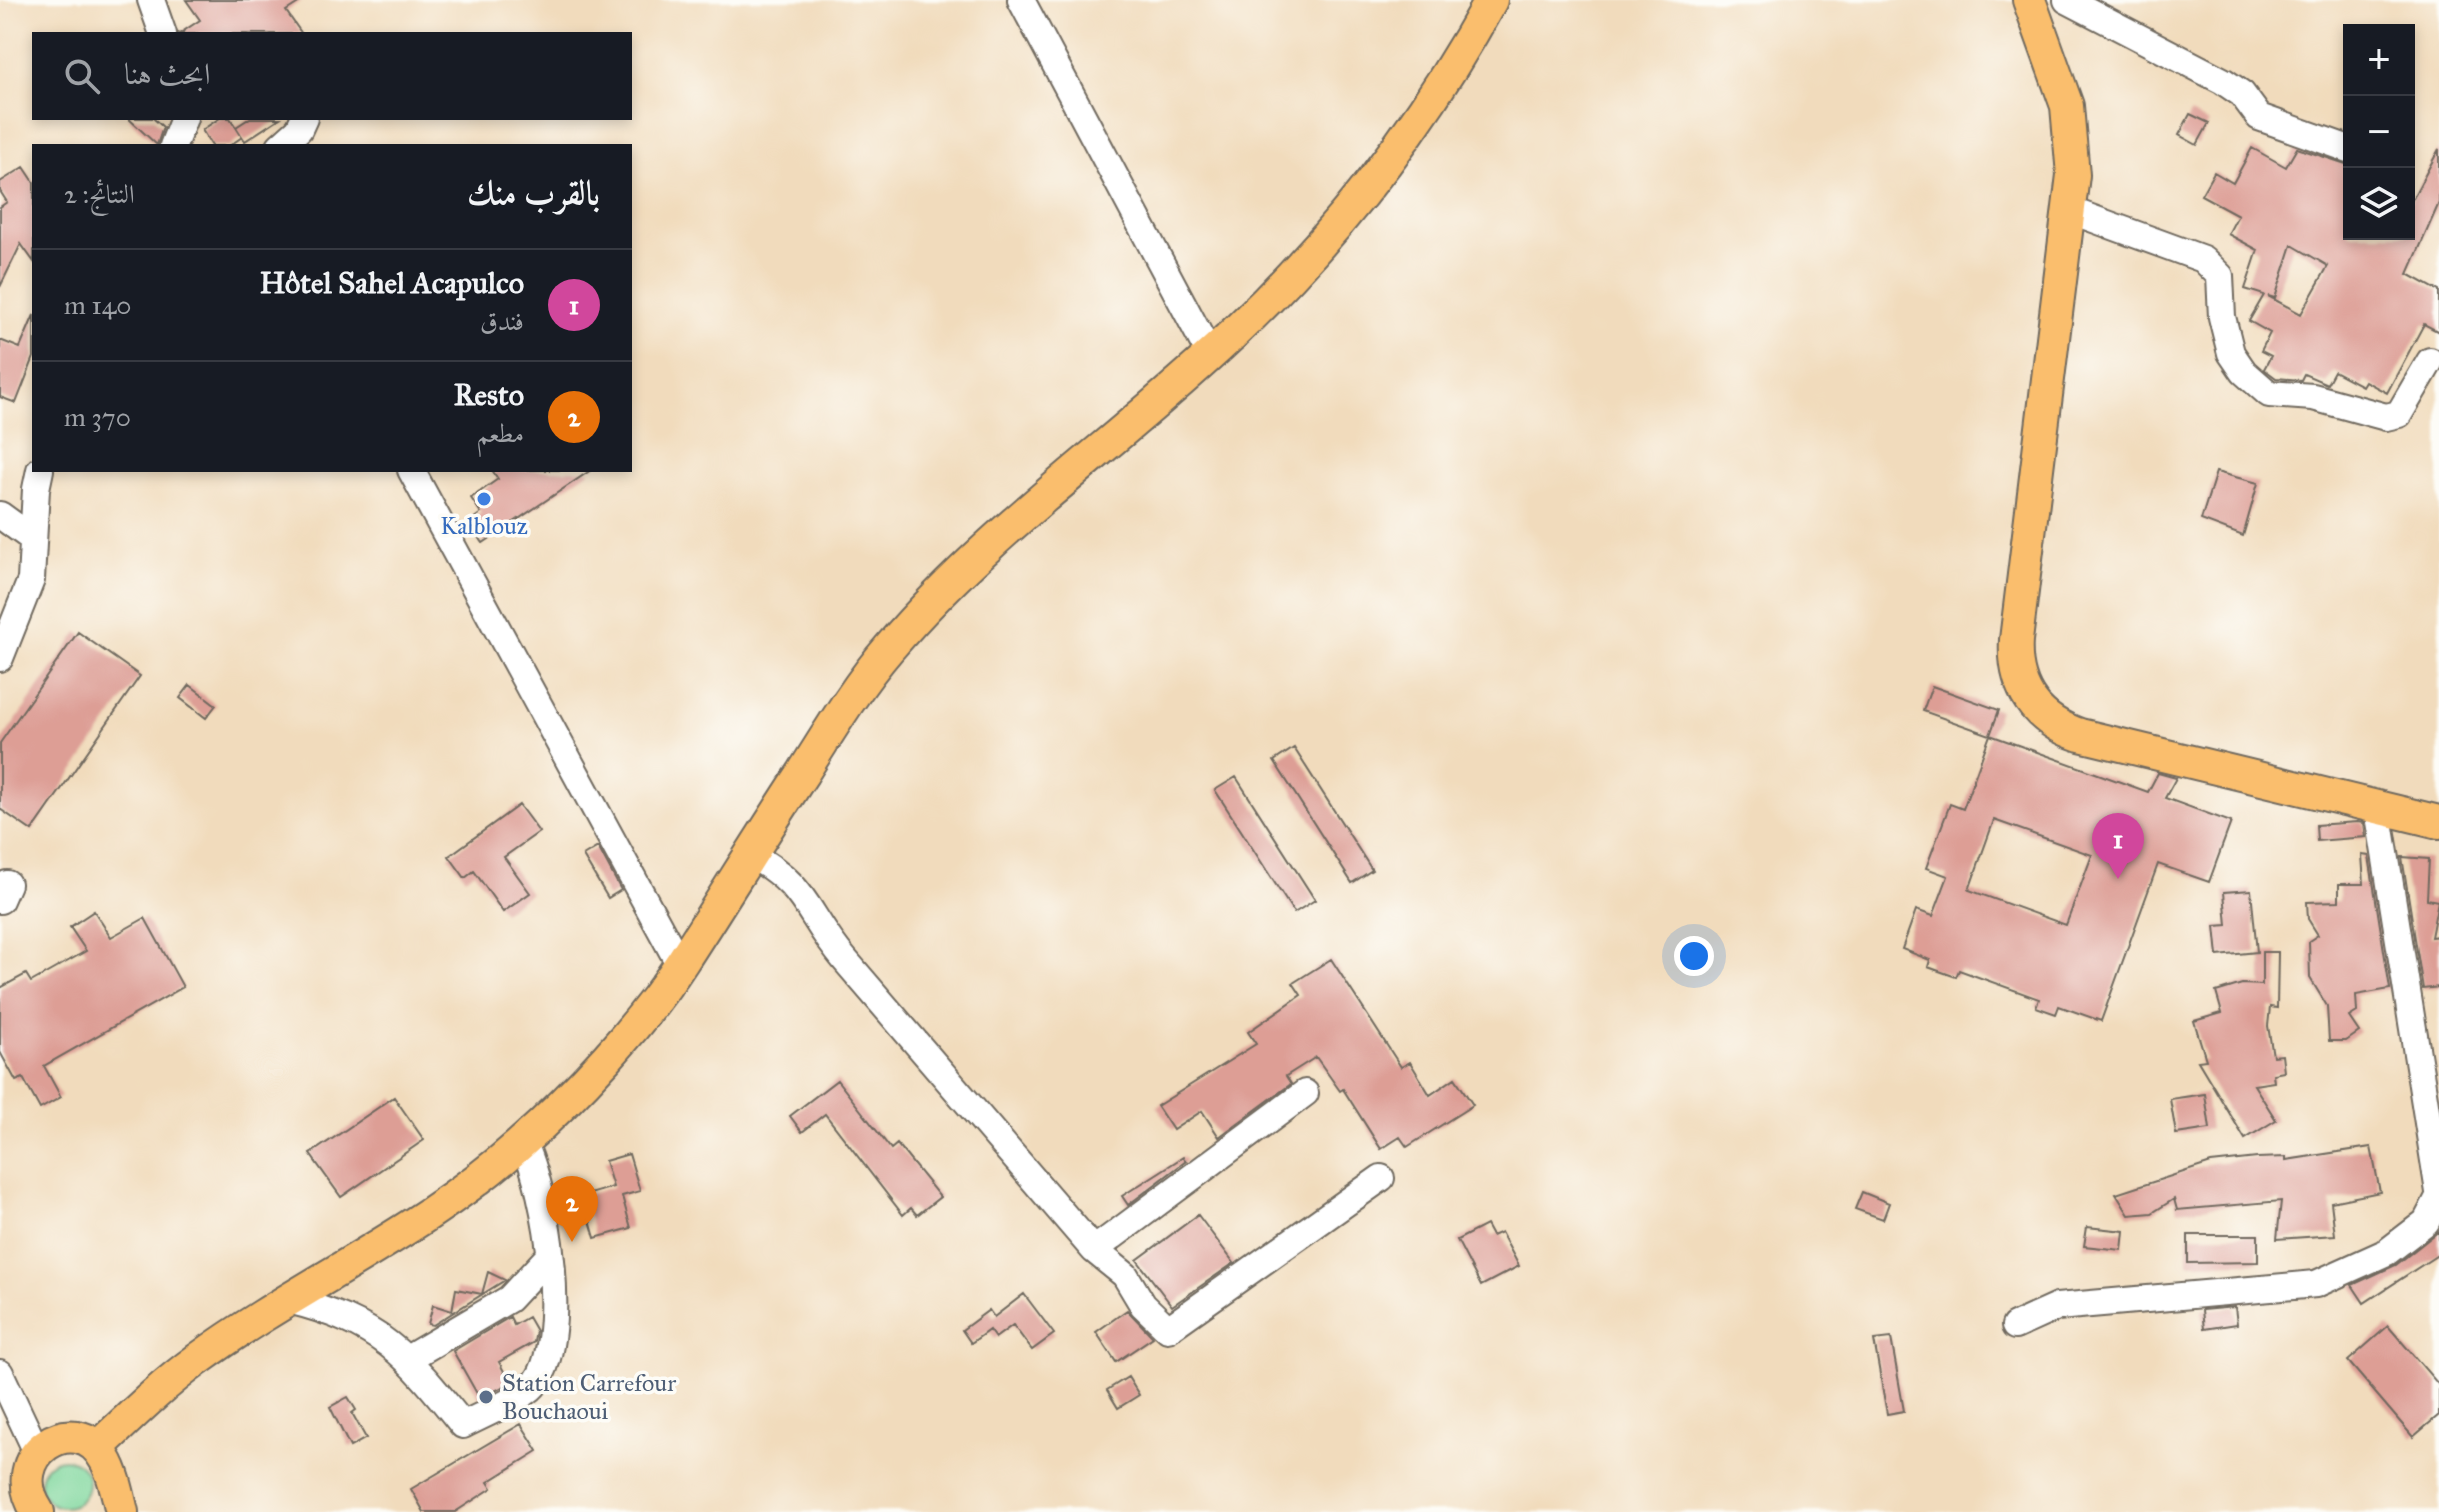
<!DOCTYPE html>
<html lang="ar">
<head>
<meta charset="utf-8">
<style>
  body { margin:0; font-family:"IM FELL Great Primer",Amiri,serif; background:#20242c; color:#f1f3f6; direction:rtl }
  .controls { position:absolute; right:24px; top:24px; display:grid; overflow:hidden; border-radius:0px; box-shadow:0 4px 12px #0003 }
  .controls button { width:72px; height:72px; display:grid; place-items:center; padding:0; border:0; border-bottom:2px solid #363941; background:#171b24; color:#f1f3f6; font:40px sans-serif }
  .you { position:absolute; left:1694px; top:956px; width:28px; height:28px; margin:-20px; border:6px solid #fff; border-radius:50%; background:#1a73e8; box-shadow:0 0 0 12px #1a73e833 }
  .badge { display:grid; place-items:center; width:52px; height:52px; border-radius:50%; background:#7c3aed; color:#fff; font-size:26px; font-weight:700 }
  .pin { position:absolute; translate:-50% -66px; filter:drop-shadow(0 2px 4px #0008) }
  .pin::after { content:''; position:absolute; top:42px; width:28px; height:24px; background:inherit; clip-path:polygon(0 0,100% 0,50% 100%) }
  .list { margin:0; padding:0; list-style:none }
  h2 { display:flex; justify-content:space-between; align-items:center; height:104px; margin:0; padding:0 32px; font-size:34px }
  h2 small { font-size:26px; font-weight:400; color:#9ea1a6 }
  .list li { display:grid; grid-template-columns:52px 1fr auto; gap:24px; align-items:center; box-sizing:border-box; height:112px; padding:0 32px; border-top:2px solid #363941 }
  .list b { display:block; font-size:30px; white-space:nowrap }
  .list p { margin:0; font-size:26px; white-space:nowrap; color:#9ea1a6 }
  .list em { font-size:26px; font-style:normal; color:#9ea1a6 }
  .icon { flex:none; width:44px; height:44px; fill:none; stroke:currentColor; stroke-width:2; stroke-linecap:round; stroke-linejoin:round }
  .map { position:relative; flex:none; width:2439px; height:1512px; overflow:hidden; direction:ltr }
  .search { position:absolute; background:#171b24; box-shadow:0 4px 12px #0003; left:32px; top:32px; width:600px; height:88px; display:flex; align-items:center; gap:20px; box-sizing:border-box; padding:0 28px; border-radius:0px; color:#9ea1a6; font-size:30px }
  .panel { position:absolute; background:#171b24; box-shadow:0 4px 12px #0003; left:32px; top:144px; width:600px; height:328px; border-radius:0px; direction:rtl }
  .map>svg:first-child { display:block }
  .green { fill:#7fd79d; stroke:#558164; stroke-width:2 }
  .building { fill:#dd9e95; fill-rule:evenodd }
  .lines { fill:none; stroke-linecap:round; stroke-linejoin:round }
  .minor-casing { stroke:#70695e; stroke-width:30 }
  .major-casing { stroke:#70695e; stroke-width:36 }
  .minor { stroke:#fff; stroke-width:26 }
  .major { stroke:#fabe6d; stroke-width:32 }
  .shop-dot { fill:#3f7fe0; stroke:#fdfcf7; stroke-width:3 }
  .service-dot { fill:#5c6f8a; stroke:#fdfcf7; stroke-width:3 }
  .labels { text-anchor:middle; stroke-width:7; stroke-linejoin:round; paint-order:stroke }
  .shop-label { font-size:24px; fill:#366cbe; stroke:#fdfcf7 }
  .service-label { font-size:24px; fill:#4e5e75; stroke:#fdfcf7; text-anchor:start }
</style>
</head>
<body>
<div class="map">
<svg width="2439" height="1512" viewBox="0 0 2439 1512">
  <rect width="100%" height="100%" fill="#fdfcf7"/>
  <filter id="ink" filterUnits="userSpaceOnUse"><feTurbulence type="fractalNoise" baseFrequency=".0125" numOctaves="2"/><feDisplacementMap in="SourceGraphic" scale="16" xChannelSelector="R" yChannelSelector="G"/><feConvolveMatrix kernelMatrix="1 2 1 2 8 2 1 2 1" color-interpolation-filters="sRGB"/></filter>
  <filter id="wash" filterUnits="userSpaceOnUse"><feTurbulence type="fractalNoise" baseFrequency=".006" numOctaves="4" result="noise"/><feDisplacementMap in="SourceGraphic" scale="32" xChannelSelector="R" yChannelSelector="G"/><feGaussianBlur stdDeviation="1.8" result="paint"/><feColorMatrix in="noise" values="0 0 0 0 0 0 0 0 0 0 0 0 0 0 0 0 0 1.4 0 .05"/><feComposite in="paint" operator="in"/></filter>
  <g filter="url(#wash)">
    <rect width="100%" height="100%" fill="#f1dbbc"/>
    <path class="green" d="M40 1483a24 24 0 1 1 48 0a24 24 0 1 1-48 0Z"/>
    <g id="blocks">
      <path class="building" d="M186,0H303L286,11L302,34H179L200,20Z
        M2190,114L2209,123L2197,145L2179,135Z
        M128,118H153L163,127L157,145Z
        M220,118H230L242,137L229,146H212L202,130Z
        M250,118H280L245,141L236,127Z
        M2252,148L2286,167L2297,148L2349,165V234H2409V205L2439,149V203L2408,274L2439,291V332L2424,324L2387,393L2365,381L2362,386L2334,371L2327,384L2304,374L2301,380L2276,378L2264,369L2271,356L2261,351L2270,333L2249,321L2264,295L2245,289L2258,250L2228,234L2238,215L2201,195L2214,172L2233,183ZM2292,245L2328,266L2301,314L2268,296L2275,298Z
        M24,167L34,182V262L21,244L0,287V207L7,202L0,191V182Z
        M34,315V357L16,403L0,397V340L20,348Z
        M492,470H591L483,543L469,522L481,513L471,498L498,479Z
        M2216,472L2258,483L2243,536L2201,520Z
        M78,632L140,676L32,831L0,809V743Z
        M190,685L216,705L206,718L180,698Z
        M1932,686L1999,710L1990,735L1923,711Z
        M1990,735L2148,792L2158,773L2176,778L2165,798L2231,822L2209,882L2158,864L2101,1021L2059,1006L2056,1014L2036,1007L2039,999L1959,970L1956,977L1928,967L1930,960L1902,949L1916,910L1933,916L1948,876L1926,868L1950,804L1963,809ZM1994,820L2092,855L2066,925L1969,890Z
        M1294,748L1372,870L1352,883L1274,761Z
        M1236,777L1315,900L1294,913L1215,790Z
        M519,805L539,832L504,857L530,893L503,912L474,871L465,878L449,856Z
        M2357,822L2364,823L2366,837L2317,841L2316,825Z
        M598,847L621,890L608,898L583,856Z
        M2362,855L2369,856L2390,989L2356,995L2357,1012L2349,1017L2359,1032L2346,1041H2329L2327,1006L2310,978L2309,941L2318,935L2308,919L2307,902L2339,901V884H2364Z
        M2402,857L2429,859L2427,899L2438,901L2431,937L2439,936V987L2423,989Z
        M2251,890L2257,952L2218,956L2215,926L2227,925L2224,892Z
        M94,911L111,937L145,918L183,987L44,1066L61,1097L40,1109L23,1078L16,1081L0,1052V988L26,974L31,982L86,951L70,927Z
        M2262,952H2278L2277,1008L2270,1007L2268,1026L2273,1056L2282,1055L2284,1072L2273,1074L2274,1082L2254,1085L2276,1120L2245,1139L2198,1061L2206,1060L2194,1021L2222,1013L2216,992L2242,984L2262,985Z
        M1331,959L1401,1067L1410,1062L1430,1095L1455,1078L1473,1105L1407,1147L1400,1137L1381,1149L1343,1089L1340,1091L1316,1057L1286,1076L1291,1084L1219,1137L1202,1111L1173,1130L1157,1106L1256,1044L1248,1032L1301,995L1293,983Z
        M837,1080L891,1149L897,1144L940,1197L917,1215L911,1208L903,1215L825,1114L802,1132L790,1116Z
        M2205,1094L2210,1129L2176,1134L2170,1099Z
        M394,1097L424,1140L341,1197L310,1154Z
        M2371,1147L2380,1192L2331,1202L2335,1235L2277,1239L2281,1201L2177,1210L2174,1199L2152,1213L2129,1215L2116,1194L2211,1163L2257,1158L2286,1157V1160Z
        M629,1154L640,1191L622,1196L631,1228L595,1238L583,1196L613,1187L605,1161Z
        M1183,1157L1186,1161L1128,1205L1122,1196Z
        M1862,1192L1889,1203L1883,1219L1855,1209Z
        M1198,1215L1234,1263L1172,1306L1137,1260Z
        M1486,1225L1492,1236L1501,1232L1519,1266L1481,1286L1457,1240Z
        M2087,1227L2124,1231L2122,1250L2084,1246Z
        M2439,1231V1254L2364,1303L2352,1285L2396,1265Z
        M2188,1235H2258V1262L2188,1263Z
        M488,1272L505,1280L433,1325L428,1324L433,1305L452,1311L456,1289L482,1294Z
        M1024,1294L1054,1334L1032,1350L1013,1325L995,1338L989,1330L971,1343L962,1330L989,1310L994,1317Z
        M2235,1307L2237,1324L2204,1329L2202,1310Z
        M1127,1310L1153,1337L1116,1362L1096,1332Z
        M510,1317L514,1325L528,1317L536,1331L534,1342L499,1362L510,1383L480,1399L453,1351Z
        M2388,1326L2439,1385V1415L2413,1437L2348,1361Z
        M1891,1338L1904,1411L1887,1414L1874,1340Z
        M1128,1377L1139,1395L1118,1408L1107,1390Z
        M348,1397L356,1410L352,1413L366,1438L350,1447L330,1407Z
        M521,1424L538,1451L488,1482L492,1488L455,1512H424L411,1489Z"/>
    </g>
  </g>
  <g filter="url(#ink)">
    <use href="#blocks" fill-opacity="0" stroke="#70695e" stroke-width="2"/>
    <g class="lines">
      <g class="minor-casing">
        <path id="minor" d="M151,0L163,34
          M1021,0L1210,355
          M2067,0L2223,81L2242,94L2259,117L2349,149
          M173,146L184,118
          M280,146L299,129L304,118
          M2069,210L2203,259L2220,276L2222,317L2231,353L2244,372L2269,394L2313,397L2386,417L2399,414L2430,361
          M411,470L680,965
          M0,515L33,539
          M0,658L31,580L36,489L40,470
          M2378,809L2439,1192
          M749,854C809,886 805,913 845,960C928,1057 1011,1153 1094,1250L1305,1093
          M0,900L7,884
          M1094,1250L1125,1275L1143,1305L1168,1329L1381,1178
          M288,1300C381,1323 406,1354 463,1425C478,1417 524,1397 533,1386C572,1344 547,1190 523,1142
          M2015,1326L2057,1307L2316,1284L2387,1252L2426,1222L2439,1197
          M409,1358L509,1299L549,1256
          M0,1373L36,1450"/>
      </g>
      <g class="major-casing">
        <path id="major" d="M2029,0L2067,106L2073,175L2016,640C2013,687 2035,720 2080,735L2439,822
          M97,1448C129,1418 161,1386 197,1360C301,1284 422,1232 519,1145C576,1095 641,1025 682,962C723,899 762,835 803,773C830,730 857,685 890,647C992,527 1123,439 1237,330C1338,234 1424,122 1491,0
          M38,1512C0,1456 76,1406 105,1459C114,1474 118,1495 122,1512"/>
      </g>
      <use href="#minor" class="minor"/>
      <use href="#major" class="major"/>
    </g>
  </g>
  <circle class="shop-dot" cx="484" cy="499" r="8"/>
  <circle class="service-dot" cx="486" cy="1397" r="8"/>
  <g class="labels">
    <g class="shop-label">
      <text x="484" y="534">Kalblouz</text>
    </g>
    <g class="service-label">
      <text x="502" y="1391">Station Carrefour<tspan x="502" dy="28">Bouchaoui</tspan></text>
    </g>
  </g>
</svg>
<div class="controls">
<button>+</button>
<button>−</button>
<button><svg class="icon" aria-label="layers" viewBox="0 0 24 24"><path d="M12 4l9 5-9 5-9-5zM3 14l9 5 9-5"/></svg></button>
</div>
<div class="you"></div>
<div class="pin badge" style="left:2118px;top:879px;background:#d1479c">1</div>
<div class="pin badge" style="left:572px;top:1242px;background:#e8710a">2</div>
<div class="search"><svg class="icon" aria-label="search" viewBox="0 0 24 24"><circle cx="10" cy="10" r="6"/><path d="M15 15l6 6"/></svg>ابحث هنا</div>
<section class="panel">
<h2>بالقرب منك<small>النتائج: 2</small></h2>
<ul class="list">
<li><span class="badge" style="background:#d1479c">1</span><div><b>Hôtel Sahel Acapulco</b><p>فندق</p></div><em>140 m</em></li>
<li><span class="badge" style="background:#e8710a">2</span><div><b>Resto</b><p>مطعم</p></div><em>370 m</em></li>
</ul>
</section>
</div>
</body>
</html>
